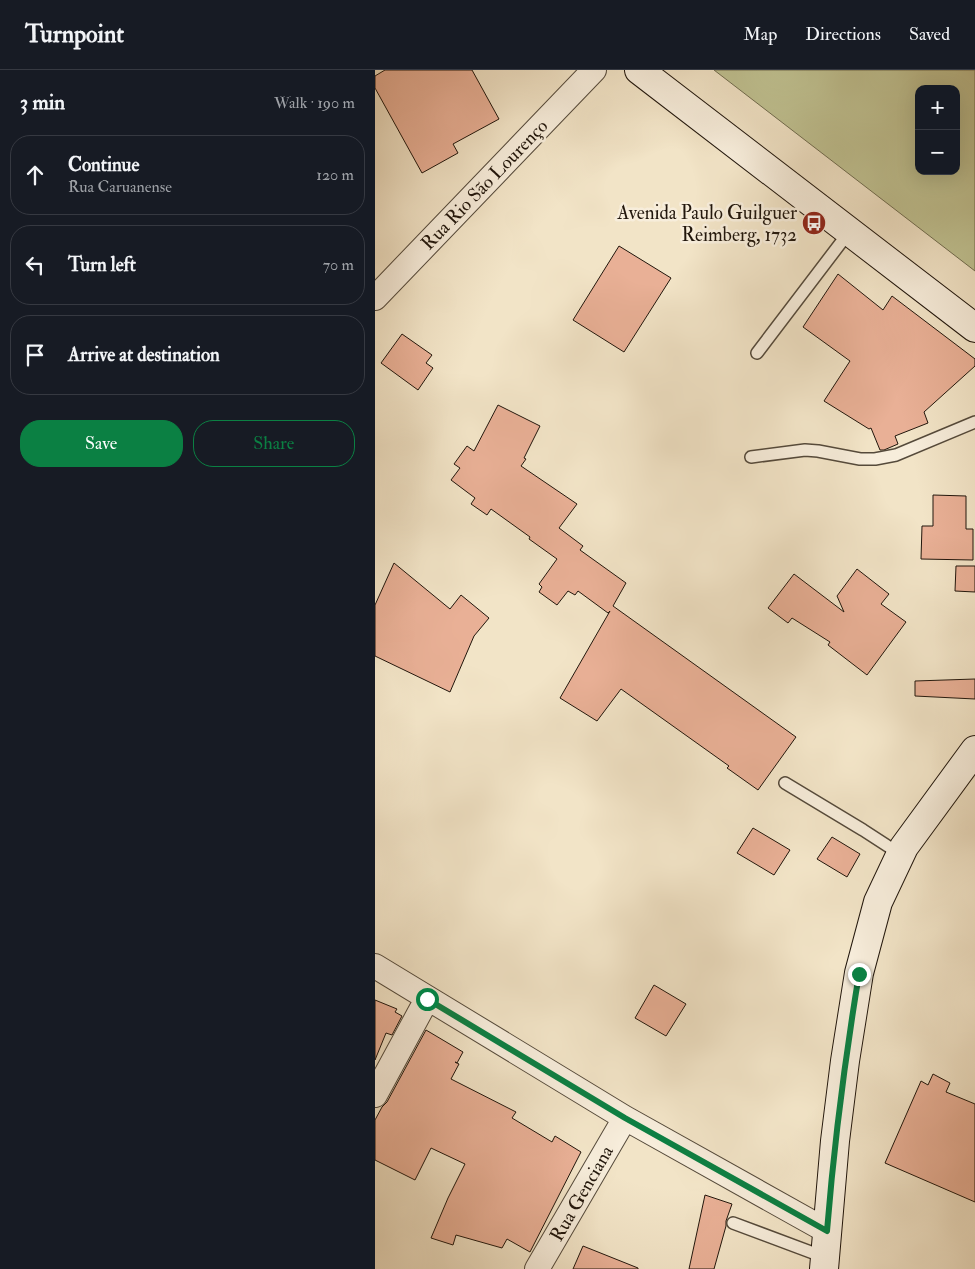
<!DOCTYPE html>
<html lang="en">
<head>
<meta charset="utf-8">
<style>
  body { margin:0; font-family:"IM FELL Double Pica",serif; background:#20242c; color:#f1f3f6 }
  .controls { position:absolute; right:15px; top:15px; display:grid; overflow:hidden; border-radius:10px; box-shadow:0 5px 20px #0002 }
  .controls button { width:45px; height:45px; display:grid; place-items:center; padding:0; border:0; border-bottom:1px solid #363941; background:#171b24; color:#f1f3f6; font:25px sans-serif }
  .stop { position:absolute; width:15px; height:15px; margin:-11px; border:4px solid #0b8043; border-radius:50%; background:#fff }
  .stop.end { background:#0b8043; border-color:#fff; box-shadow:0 1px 5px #0008 }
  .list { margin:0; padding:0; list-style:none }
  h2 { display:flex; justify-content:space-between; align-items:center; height:65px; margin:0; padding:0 20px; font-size:21px }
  h2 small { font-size:16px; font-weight:400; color:#9ea1a6 }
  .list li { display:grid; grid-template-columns:32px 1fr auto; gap:15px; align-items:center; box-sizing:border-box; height:80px; margin:0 10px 10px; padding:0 10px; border:1px solid #363941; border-radius:20px }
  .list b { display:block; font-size:19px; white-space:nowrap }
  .list p { margin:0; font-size:16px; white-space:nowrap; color:#9ea1a6 }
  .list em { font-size:16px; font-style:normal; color:#9ea1a6 }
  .actions { display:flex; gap:10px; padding:15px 20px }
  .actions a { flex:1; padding:11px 0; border:1px solid #0b8043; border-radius:20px; text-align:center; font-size:18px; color:#0b8043 }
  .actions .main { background:#0b8043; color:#fff }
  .icon { flex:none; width:28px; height:28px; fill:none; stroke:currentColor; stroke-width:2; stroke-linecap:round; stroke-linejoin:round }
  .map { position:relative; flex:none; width:600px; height:1199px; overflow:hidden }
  header { display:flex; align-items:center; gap:30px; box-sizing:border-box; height:70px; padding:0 25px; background:#171b24; border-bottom:1px solid #363941 }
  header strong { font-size:24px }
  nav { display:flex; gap:28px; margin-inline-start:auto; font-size:18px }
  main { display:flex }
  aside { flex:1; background:#171b24 }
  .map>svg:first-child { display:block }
  .green { fill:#c0c292; stroke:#706c4f; fill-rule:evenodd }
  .building { fill:#e9b096; stroke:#21160c }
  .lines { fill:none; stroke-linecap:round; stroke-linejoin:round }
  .service-casing { stroke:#554a3b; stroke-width:14 }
  .minor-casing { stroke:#554a3b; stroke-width:26 }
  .secondary-casing { stroke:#21160c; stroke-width:30 }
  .service { stroke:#f7eddb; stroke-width:11 }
  .minor { stroke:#f7eddb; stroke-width:24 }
  .secondary { stroke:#f7eddb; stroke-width:28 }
  .route { stroke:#0b8043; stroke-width:6 }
  .labels { text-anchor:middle; stroke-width:5; stroke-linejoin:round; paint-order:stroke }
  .street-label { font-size:19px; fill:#21160c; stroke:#f7eddb }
  .poi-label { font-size:19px; fill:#21160c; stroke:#f7eddb; text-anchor:end }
</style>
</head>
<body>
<header>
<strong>Turnpoint</strong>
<nav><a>Map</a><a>Directions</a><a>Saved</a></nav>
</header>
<main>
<aside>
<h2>3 min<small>Walk · 190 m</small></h2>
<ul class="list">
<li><svg class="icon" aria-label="ahead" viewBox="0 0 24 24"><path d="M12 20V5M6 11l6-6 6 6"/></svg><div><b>Continue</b><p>Rua Caruanense</p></div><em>120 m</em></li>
<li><svg class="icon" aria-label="left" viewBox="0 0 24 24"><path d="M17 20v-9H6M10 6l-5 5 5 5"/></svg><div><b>Turn left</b></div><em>70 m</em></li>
<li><svg class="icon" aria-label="arrive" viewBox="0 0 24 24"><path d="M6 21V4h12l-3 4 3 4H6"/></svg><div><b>Arrive at destination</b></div></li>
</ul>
<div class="actions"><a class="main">Save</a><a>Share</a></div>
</aside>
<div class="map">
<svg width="600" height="1199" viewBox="0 0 600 1199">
  <rect width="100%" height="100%" fill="#f2e4c7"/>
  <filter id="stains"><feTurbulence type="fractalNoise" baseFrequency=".004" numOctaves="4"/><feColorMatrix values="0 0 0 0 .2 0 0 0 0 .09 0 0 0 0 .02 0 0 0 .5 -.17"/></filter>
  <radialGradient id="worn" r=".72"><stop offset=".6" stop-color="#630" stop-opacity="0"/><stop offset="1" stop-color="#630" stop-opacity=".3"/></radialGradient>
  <path class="green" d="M339,0H600V201ZM544,19H581V101H544Z"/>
  <path class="building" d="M10,0H97L124,49L78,74L83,83L47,103L0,18V6Z
    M244,176L296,208L249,282L198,250Z
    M463,204L508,240L517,226L600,289V296L549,342L553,353L520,366L523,374L509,380H505L496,358L494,359L449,331L475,291L428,257Z
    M27,264L57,285L51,293L58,298L43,320L6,293Z
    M123,335L165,356L149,388L151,389L146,396L202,434L184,458L208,476L205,480L251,513L238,536L421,667L383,720L352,698L354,696L246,619L222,651L185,628L235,541L233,543L203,521L200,525L193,521L182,535L164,522L167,517L164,514L182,489L154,469L155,467L116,439L112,445L96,434L100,428L76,410L85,398L79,394L92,376L99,381Z
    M558,425L591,426V459H598V490L546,489L547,456H558Z
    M19,493L75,539L86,525L114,548L99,566L75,622L0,586V535Z
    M581,496H600V522L580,521Z
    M482,499L514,524L506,534L531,552L492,605L453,575L455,572L417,548L413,553L393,538L419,504L469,542L462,526Z
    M600,609V629L540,626V611Z
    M378,758L415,780L399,805L362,783Z
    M457,767L485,784L472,807L442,789Z
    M279,915L311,934L291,966L260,948Z
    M0,930L22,939L20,942L27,946L17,965L11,963L0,990Z
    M51,960L88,982L82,993L80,992L84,994L76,1009L141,1042L137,1048L177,1072L180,1066L206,1082L155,1182L132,1169L127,1178L81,1165L78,1175L56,1168L73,1128L90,1094L56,1078L40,1110L0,1090V1050L7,1037L12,1032Z
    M558,1004L575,1013L571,1022L600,1034V1132L510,1093L546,1011L553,1015Z
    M330,1125L357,1134L351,1151V1156L339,1199H314Z
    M208,1176L263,1198V1199H198Z"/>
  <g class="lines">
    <g class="service-casing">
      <path id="service" d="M382,283L474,162
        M376,387L430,380L443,381L485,389H500L521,385L600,352
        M410,713L488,760L525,784
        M358,1153L449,1187"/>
    </g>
    <g class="minor-casing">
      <path id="minor" d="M0,228L219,0
        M0,896L250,1048L452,1161
        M0,1025L52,929
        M162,1199L250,1048"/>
    </g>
    <g class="secondary-casing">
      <path id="secondary" d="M264,0L600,258
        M449,1199L460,1071L470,991L484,903L503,832L529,777L600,680"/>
    </g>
    <use href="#service" class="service"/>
    <use href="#minor" class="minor"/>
    <use href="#secondary" class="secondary"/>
  </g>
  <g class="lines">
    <path class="route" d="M52,929L250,1048L452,1161C459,1074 470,989 484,904"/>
  </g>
  <defs>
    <g id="bus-disc" transform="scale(1.25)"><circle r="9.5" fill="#8f2418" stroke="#f7eddb"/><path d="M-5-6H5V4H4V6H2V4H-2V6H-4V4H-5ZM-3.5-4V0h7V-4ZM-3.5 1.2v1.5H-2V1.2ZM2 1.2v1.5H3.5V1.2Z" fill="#fff"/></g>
  </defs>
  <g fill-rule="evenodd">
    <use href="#bus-disc" x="439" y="153"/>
  </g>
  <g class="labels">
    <g class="street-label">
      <text transform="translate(109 114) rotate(-46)" y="7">Rua Rio São Lourenço</text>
      <text transform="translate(206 1123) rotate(-60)" y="7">Rua Genciana</text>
    </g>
    <g class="poi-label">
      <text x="422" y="149">Avenida Paulo Guilguer<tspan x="422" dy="22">Reimberg, 1732</tspan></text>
    </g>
  </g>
  <rect width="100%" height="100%" filter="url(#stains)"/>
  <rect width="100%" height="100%" fill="url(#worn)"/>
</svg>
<div class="controls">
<button>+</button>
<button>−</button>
</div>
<div class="stop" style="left:52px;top:929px"></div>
<div class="stop end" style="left:484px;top:904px"></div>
</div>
</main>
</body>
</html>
